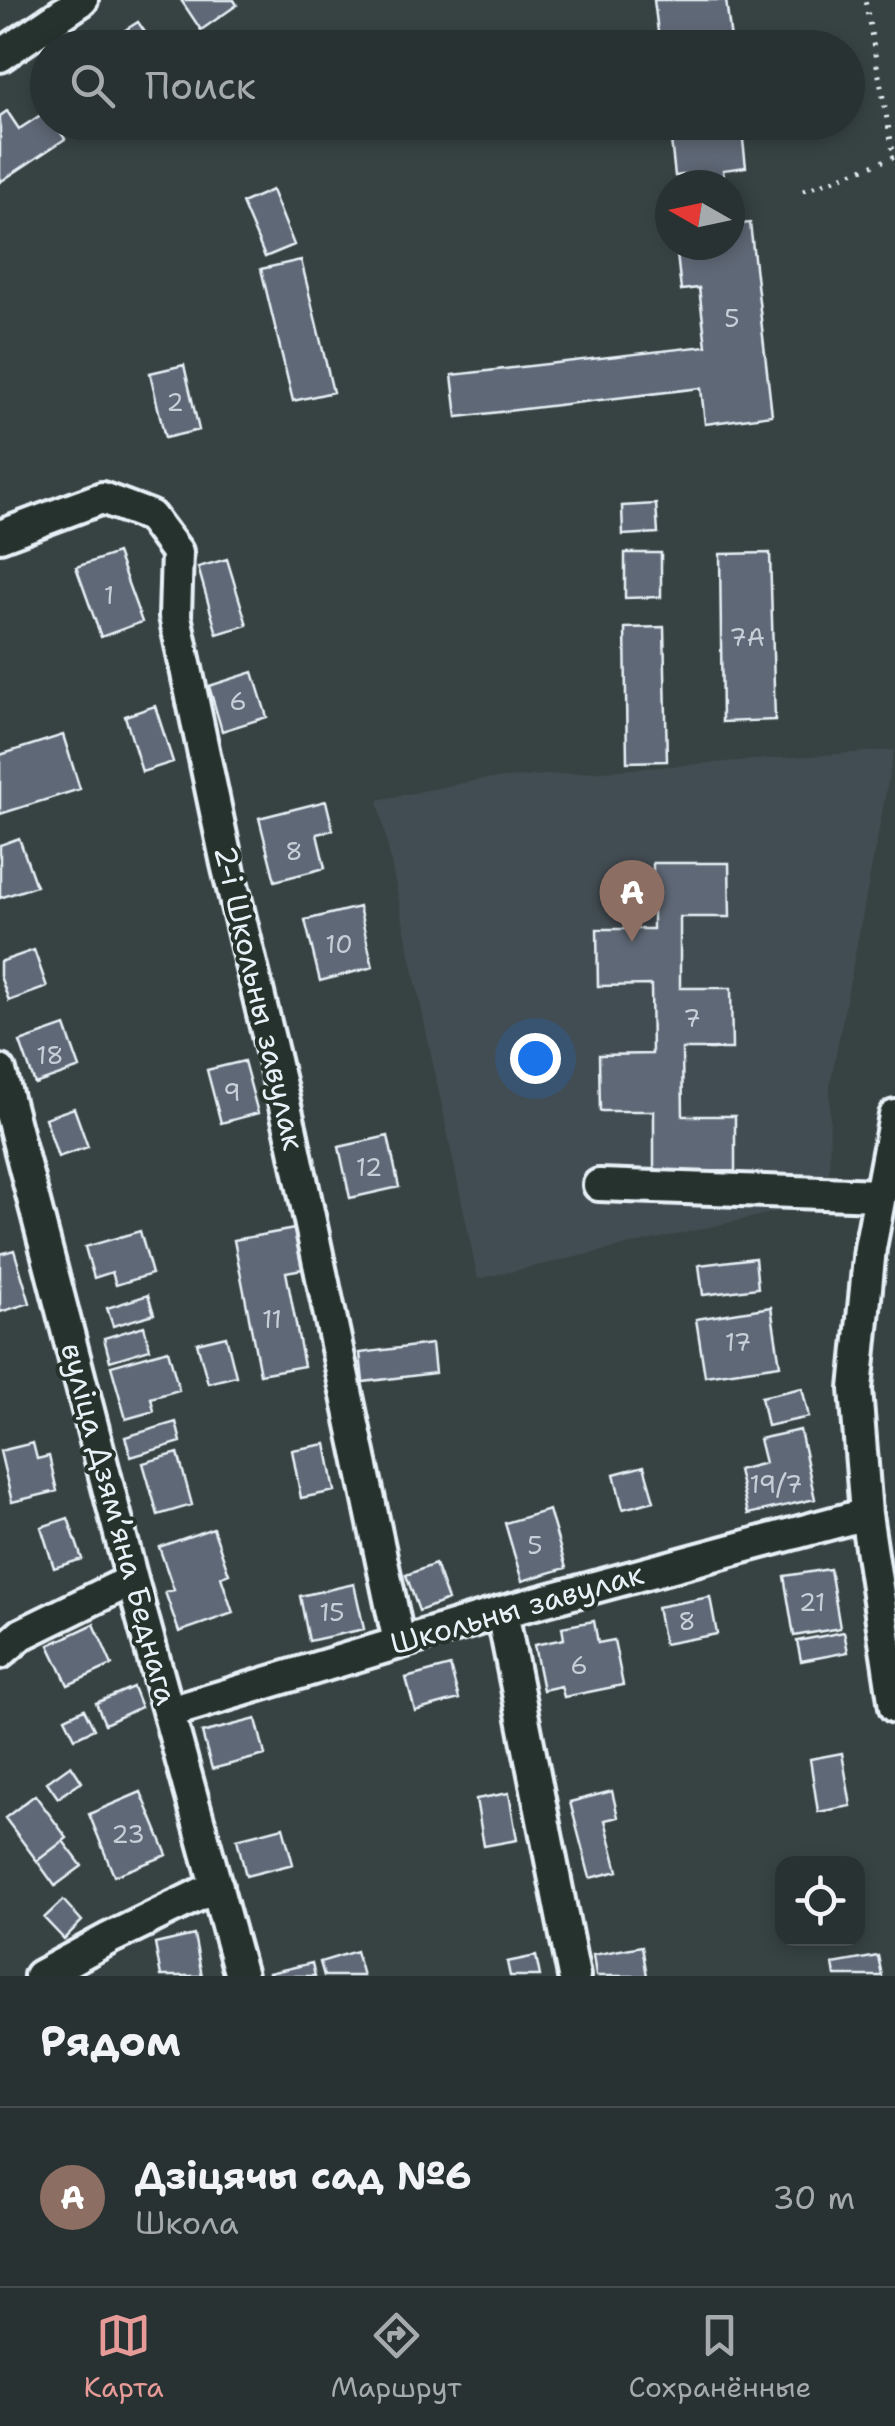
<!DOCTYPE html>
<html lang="ru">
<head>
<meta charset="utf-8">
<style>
  body { margin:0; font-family:"Shantell Sans",sans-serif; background:#353e3e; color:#f1f3f6 }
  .controls { position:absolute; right:30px; bottom:30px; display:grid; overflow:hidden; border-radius:20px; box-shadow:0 5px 15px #0003 }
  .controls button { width:90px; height:90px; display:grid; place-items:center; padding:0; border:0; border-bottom:2px solid #454d4d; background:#293232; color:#f1f3f6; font:50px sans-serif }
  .compass { position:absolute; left:655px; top:170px; width:90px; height:90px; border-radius:50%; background:#293232; box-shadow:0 5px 15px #0003; rotate:279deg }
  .you { position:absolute; left:535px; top:1058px; width:35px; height:35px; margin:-25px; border:8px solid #fff; border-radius:50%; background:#1a73e8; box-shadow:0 0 0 15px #1a73e833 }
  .badge { display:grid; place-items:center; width:65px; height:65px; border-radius:50%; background:#e69b98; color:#fff; font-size:32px; font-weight:700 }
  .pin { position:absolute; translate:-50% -82px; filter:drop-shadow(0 2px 5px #0008) }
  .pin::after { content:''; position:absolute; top:52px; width:35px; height:30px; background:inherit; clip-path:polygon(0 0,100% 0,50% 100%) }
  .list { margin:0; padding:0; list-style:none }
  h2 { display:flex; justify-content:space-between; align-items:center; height:130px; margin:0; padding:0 40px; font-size:42px }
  h2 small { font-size:32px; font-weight:400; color:#a5aaac }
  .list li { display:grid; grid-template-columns:65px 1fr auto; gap:30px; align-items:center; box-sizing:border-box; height:180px; padding:0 40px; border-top:2px solid #454d4d }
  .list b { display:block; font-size:38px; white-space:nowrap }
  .list p { margin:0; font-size:32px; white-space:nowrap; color:#a5aaac }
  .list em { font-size:32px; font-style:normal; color:#a5aaac }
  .icon { flex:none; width:55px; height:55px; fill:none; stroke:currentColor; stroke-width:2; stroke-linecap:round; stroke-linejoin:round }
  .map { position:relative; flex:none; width:895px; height:1976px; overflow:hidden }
  .search { position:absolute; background:#293232; box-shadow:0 5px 15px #0003; left:30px; right:30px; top:30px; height:110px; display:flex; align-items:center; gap:25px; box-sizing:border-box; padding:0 35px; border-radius:55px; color:#a5aaac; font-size:38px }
  .sheet { height:310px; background:#293232 }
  nav { display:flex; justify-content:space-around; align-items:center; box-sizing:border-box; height:140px; border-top:2px solid #454d4d; background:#293232; font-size:28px; color:#a5aaac }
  nav a { display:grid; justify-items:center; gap:5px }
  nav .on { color:#e69b98 }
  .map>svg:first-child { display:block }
  .built { fill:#434e52 }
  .building { fill:#5e6876; stroke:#e8f1f8; stroke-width:2.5 }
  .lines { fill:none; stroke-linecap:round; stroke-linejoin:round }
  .minor-casing { stroke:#e8f1f8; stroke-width:38 }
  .path { stroke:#e8f1f8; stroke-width:5; stroke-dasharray:2.5 8; stroke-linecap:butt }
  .minor { stroke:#26332d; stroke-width:30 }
  .labels { text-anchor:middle; stroke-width:8; stroke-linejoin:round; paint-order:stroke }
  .number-label { font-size:25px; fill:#c6cfd8 }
  .street-label { font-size:30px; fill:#e8f1f8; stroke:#26332d }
</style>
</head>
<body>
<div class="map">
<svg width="895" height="1976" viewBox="0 0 895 1976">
  <rect width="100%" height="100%" fill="#374343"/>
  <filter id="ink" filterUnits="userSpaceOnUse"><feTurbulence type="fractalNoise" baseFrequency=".01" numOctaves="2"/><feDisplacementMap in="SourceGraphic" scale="20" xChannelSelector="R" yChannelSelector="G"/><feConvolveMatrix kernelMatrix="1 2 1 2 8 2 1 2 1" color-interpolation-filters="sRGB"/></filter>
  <g filter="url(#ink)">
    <path class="built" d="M894,750L830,1085L829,1200L478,1279L378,800L478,780Z"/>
    <path class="building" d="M181,0H234L237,5L201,30Z
      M654,0H726L732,48H660Z
      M138,22L151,41L159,35L167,48H97Z
      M7,111L19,129L47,111L48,122H54L65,139L0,182V116Z
      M669,122H741L746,167L723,170L725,185H699L698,173L675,176Z
      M272,190L294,245L265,257L242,203Z
      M750,223L772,415L705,424L701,388L457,417L452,375L706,346L699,288L681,290L676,245H730V225Z
      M301,260L333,392L293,401L261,269Z
      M184,365L199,430L165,438L150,373Z
      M656,504L658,533L623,535L622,506Z
      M117,553L142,622L101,637L76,567Z
      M625,553H661V597L625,598Z
      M770,553L775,720L722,722L720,554Z
      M227,559L247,625L217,634L198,567Z
      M664,627L667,761L627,762L625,628Z
      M253,672L267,717L222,731L209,686Z
      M155,706L173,762L142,772L125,716Z
      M63,735L80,789L0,814V755Z
      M326,801L333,830L317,834L325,868L275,881L259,818Z
      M19,838L36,886L0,898V845Z
      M653,863H729L730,917H680V988H731L732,1049H682L683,1116H735V1171L654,1172V1111H600L599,1055L652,1054L651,985L598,986L597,929H653Z
      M359,907L373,967L320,981L305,920Z
      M34,950L47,987L9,1001L0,976V962Z
      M65,1026L80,1068L35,1084L20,1042Z
      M244,1061L258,1113L221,1123L207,1070Z
      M74,1108L88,1147L58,1157L45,1118Z
      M388,1136L399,1187L350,1198L339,1147Z
      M300,1228L308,1268L286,1272L304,1366L260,1374L234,1240Z
      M140,1231L152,1274L116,1285L112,1272L94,1278L85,1247Z
      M14,1250L30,1303L0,1312V1254Z
      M755,1258L758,1288L703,1295L699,1265Z
      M148,1295L154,1314L113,1326L107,1308Z
      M771,1307L780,1365L705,1376L696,1319Z
      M144,1326L150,1349L110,1361L104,1338Z
      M226,1336L236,1376L208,1383L197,1343Z
      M432,1344L435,1373L363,1382L360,1353Z
      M168,1350L179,1390L151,1398L154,1411L126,1419L111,1366Z
      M802,1388L809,1417L767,1426L761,1397Z
      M176,1422L181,1442L131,1457L125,1437Z
      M800,1430L815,1499L748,1514L738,1470L765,1463L759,1439Z
      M33,1443L37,1459L49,1456L57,1491L12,1502L0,1451Z
      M326,1444L335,1491L301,1498L292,1450Z
      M178,1453L192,1505L158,1515L143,1463Z
      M644,1466L654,1501L623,1509L614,1474Z
      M549,1510L566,1568L522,1581L505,1523Z
      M68,1518L82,1559L54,1568L41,1527Z
      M213,1528L229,1574L221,1577L233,1613L179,1632L165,1592L174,1590L159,1547Z
      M435,1564L448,1600L419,1611L406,1575Z
      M830,1569L840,1628L794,1636L784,1576Z
      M354,1584L364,1629L309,1641L300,1596Z
      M710,1597L717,1634L664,1644L657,1607Z
      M594,1621L598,1643L614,1640L623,1685L564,1697L561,1686L543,1690L534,1645L564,1639L562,1627Z
      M94,1624L112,1665L68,1685L49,1645Z
      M844,1632L848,1652L801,1661L797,1641Z
      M450,1666L459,1699L415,1711L406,1678Z
      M133,1687L141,1707L105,1724L96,1703Z
      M84,1709L94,1729L75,1738L65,1718Z
      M256,1719L265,1755L212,1769L202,1733Z
      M842,1753L851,1806L818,1812L810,1759Z
      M71,1765L82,1782L58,1798L47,1782Z
      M612,1791L618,1817L605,1820L618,1871L590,1878L570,1802Z
      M141,1792L167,1855L114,1876L89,1814Z
      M509,1793L517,1840L484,1846L476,1799Z
      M35,1795L67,1838L37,1861L5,1818Z
      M283,1827L293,1864L246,1876L237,1839Z
      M63,1841L82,1866L55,1886L37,1861Z
      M63,1900L82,1921L64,1939L44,1918Z
      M194,1935L202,1976H161L155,1944Z
      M642,1946L647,1976H596L593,1955Z
      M356,1951L363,1976H324L320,1962Z
      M536,1956L540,1976H510L507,1962Z
      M878,1956L882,1976H835L833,1964Z
      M312,1963L315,1976H269V1973Z"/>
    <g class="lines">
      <g class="minor-casing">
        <path id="minor" d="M0,56L82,0
          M0,536L102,498L150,516L177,552L175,616L227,864L291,1131L399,1642
          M0,1071L132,1580L241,1976
          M895,1116L870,1248L856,1389L866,1514L895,1707
          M599,1185L879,1195
          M502,1612L574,1976
          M0,1653L22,1634L132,1580
          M170,1712L502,1612L866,1514
          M40,1976L110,1938L217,1886"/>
      </g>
      <path class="path" d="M803,191L894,157L865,0"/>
      <use href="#minor" class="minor"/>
    </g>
  </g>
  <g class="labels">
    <g class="number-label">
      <text x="732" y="327">5</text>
      <text x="175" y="411">2</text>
      <text x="109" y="604">1</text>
      <text x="747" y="646">7А</text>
      <text x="238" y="710">6</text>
      <text x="294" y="860">8</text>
      <text x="339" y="953">10</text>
      <text x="692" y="1027">7</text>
      <text x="50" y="1064">18</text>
      <text x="232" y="1101">9</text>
      <text x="369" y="1176">12</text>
      <text x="272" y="1328">11</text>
      <text x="738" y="1351">17</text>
      <text x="776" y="1493">19/7</text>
      <text x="535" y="1554">5</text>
      <text x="812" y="1611">21</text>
      <text x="332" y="1621">15</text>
      <text x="687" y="1630">8</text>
      <text x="579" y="1674">6</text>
      <text x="128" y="1843">23</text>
    </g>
    <g class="street-label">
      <text transform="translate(259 998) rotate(77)" y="10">2-і Школьны завулак</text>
      <text transform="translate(119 1524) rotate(75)" y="10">вуліца Дзямʼяна Беднага</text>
      <text transform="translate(517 1609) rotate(-16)" y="10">Школьны завулак</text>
    </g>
  </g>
</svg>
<div class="controls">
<button><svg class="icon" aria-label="locate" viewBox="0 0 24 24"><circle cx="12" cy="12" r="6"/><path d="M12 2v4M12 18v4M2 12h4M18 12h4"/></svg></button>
</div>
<svg class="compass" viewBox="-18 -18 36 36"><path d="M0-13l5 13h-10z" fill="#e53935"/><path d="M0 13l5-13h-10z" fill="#a5aaac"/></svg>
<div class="you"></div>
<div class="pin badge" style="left:632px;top:942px;background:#8d6e63">A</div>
<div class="search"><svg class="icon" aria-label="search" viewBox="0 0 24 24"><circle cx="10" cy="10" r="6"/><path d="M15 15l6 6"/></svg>Поиск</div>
</div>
<section class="sheet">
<h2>Рядом<small></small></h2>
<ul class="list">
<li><span class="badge" style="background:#8d6e63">A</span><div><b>Дзіцячы сад №6</b><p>Школа</p></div><em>30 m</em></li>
</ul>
</section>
<nav>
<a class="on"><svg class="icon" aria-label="map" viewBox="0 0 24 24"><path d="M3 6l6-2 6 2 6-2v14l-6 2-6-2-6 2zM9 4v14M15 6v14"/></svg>Карта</a>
<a><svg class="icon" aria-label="directions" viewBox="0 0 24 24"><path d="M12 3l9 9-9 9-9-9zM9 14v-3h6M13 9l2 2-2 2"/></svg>Маршрут</a>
<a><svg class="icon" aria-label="saved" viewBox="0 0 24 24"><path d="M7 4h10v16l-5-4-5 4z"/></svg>Сохранённые</a>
</nav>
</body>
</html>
